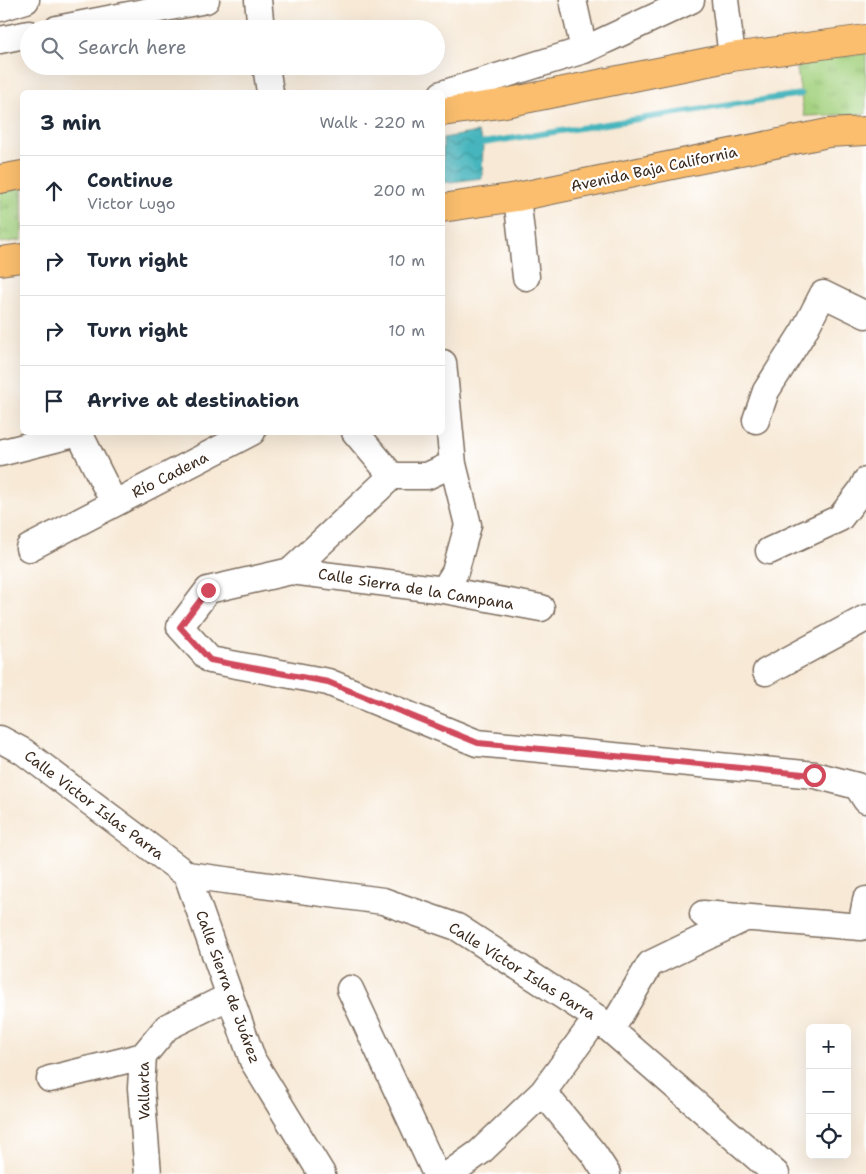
<!DOCTYPE html>
<html lang="en">
<head>
<meta charset="utf-8">
<style>
  body { margin:0; font-family:"Shantell Sans",sans-serif; background:#f2f2f3; color:#1f2937 }
  .controls { position:absolute; right:15px; bottom:15px; display:grid; overflow:hidden; border-radius:8px; box-shadow:0 5px 20px #0002 }
  .controls button { width:45px; height:45px; display:grid; place-items:center; padding:0; border:0; border-bottom:1px solid #e0e1e3; background:#fff; color:#1f2937; font:25px sans-serif }
  .stop { position:absolute; width:15px; height:15px; margin:-11px; border:4px solid #d1495b; border-radius:50%; background:#fff }
  .stop.end { background:#d1495b; border-color:#fff; box-shadow:0 1px 5px #0008 }
  .list { margin:0; padding:0; list-style:none }
  h2 { display:flex; justify-content:space-between; align-items:center; height:65px; margin:0; padding:0 20px; font-size:21px }
  h2 small { font-size:16px; font-weight:400; color:#747a83 }
  .list li { display:grid; grid-template-columns:32px 1fr auto; gap:15px; align-items:center; box-sizing:border-box; height:70px; padding:0 20px; border-top:1px solid #e0e1e3 }
  .list b { display:block; font-size:19px; white-space:nowrap }
  .list p { margin:0; font-size:16px; white-space:nowrap; color:#747a83 }
  .list em { font-size:16px; font-style:normal; color:#747a83 }
  .icon { flex:none; width:28px; height:28px; fill:none; stroke:currentColor; stroke-width:2; stroke-linecap:round; stroke-linejoin:round }
  .map { position:relative; flex:none; width:866px; height:1174px; overflow:hidden }
  .search { position:absolute; background:#fff; box-shadow:0 5px 20px #0002; left:20px; top:20px; width:425px; height:55px; display:flex; align-items:center; gap:12px; box-sizing:border-box; padding:0 18px; border-radius:28px; color:#747a83; font-size:19px }
  .panel { position:absolute; background:#fff; box-shadow:0 5px 20px #0002; left:20px; top:90px; width:425px; height:345px; border-radius:8px }
  .map>svg:first-child { display:block }
  .park { fill:url(#park-tufts); stroke:#707e4f }
  .water { fill:url(#water-waves); stroke:#40706e }
  .lines { fill:none; stroke-linecap:round; stroke-linejoin:round }
  .stream { stroke:#46b5bd; stroke-width:6 }
  .minor-casing { stroke:#7d6d5e; stroke-width:29 }
  .major-casing { stroke:#7d6d5e; stroke-width:30 }
  .minor { stroke:#fff; stroke-width:26 }
  .major { stroke:#fabe6e; stroke-width:28 }
  .route { stroke:#d1495b; stroke-width:6 }
  .labels { text-anchor:middle; stroke-width:4.5; stroke-linejoin:round; paint-order:stroke }
  .street-label { font-size:15px; fill:#3b2a1e; stroke:#fff }
</style>
</head>
<body>
<div class="map">
<svg width="866" height="1174" viewBox="0 0 866 1174">
  <defs>
    <pattern id="park-tufts" width="24" height="20" patternUnits="userSpaceOnUse" patternTransform="scale(1.25)"><rect width="24" height="20" fill="#a4d280"/><path d="M3 7l-1-3M5 7V3M7 7l1-3M15 17l-1-3M17 17v-4M19 17l1-3" fill="none" stroke="#8eb46e"/></pattern>
    <pattern id="water-waves" width="16" height="10" patternUnits="userSpaceOnUse" patternTransform="scale(1.25)"><rect width="16" height="10" fill="#46b5bd"/><path d="M0 5q4-4 8 0t8 0" fill="none" stroke="#3c9399"/></pattern>
  </defs>
  <rect width="100%" height="100%" fill="#fff"/>
  <filter id="ink" filterUnits="userSpaceOnUse"><feTurbulence type="fractalNoise" baseFrequency=".02" numOctaves="2"/><feDisplacementMap in="SourceGraphic" scale="10" xChannelSelector="R" yChannelSelector="G"/><feConvolveMatrix kernelMatrix="1 2 1 2 8 2 1 2 1" color-interpolation-filters="sRGB"/></filter>
  <filter id="wash" filterUnits="userSpaceOnUse"><feTurbulence type="fractalNoise" baseFrequency=".0096" numOctaves="4" result="noise"/><feDisplacementMap in="SourceGraphic" scale="20" xChannelSelector="R" yChannelSelector="G"/><feGaussianBlur stdDeviation="1.12" result="paint"/><feColorMatrix in="noise" values="0 0 0 0 0 0 0 0 0 0 0 0 0 0 0 0 0 1.4 0 .05"/><feComposite in="paint" operator="in"/></filter>
  <g filter="url(#wash)">
    <rect width="100%" height="100%" fill="#f7e9d6"/>
    <path class="park" d="M866,53V114L804,116L796,62Z
      M22,187V240L0,243V193Z"/>
    <path class="water" d="M478,132L483,143L482,178L443,183V138Z"/>
    <g class="lines">
      <path class="stream" d="M476,144L801,94"/>
    </g>
  </g>
  <g filter="url(#ink)">
    <g class="lines">
      <g class="minor-casing">
        <path id="minor" d="M258,0L261,29
          M573,0L584,50
          M725,0L732,57
          M0,8L26,0
          M57,29L206,0
          M0,40L29,34
          M266,66L270,92
          M442,94L584,50L691,0
          M517,197L526,277
          M443,363L453,464L468,525L455,572L444,590
          M756,420L766,391L804,331L823,294L866,315
          M355,432L392,476H427L453,464
          M0,453L79,433L114,503
          M392,476L291,571L208,590L180,627L210,660L328,682L477,743L815,775L857,786L866,800
          M29,548L252,432
          M769,551L840,518L861,491L866,481
          M291,571L444,590L541,608
          M766,672L866,618
          M0,739L24,752L187,875L383,901L457,927L597,1018L776,1174
          M187,875L253,1061L322,1174
          M703,914L861,927L866,900
          M350,989L436,1174
          M611,1030L650,964L745,918
          M50,1079L143,1056
          M543,1092L594,1154L607,1174
          M148,1174L141,1088L143,1056L167,1027L230,996
          M449,1174L480,1152L543,1092L597,1018"/>
      </g>
      <g class="major-casing">
        <path id="major" d="M442,112L500,104L732,57L866,39
          M0,179L22,175
          M442,208L517,197L828,133L866,131
          M0,261L22,258"/>
      </g>
      <use href="#minor" class="minor"/>
      <use href="#major" class="major"/>
    </g>
  </g>
  <g class="lines" filter="url(#ink)">
    <path class="route" d="M208,590L180,627L210,660L328,682L478,743L814,775"/>
  </g>
  <g class="labels">
    <g class="street-label">
      <text transform="translate(654 169) rotate(-12)" y="5">Avenida Baja California</text>
      <text transform="translate(170 475) rotate(-27)" y="5">Río Cadena</text>
      <text transform="translate(416 589) rotate(9)" y="5">Calle Sierra de la Campana</text>
      <text transform="translate(94 805) rotate(37)" y="5">Calle Victor Islas Parra</text>
      <text transform="translate(522 971) rotate(32)" y="5">Calle Víctor Islas Parra</text>
      <text transform="translate(228 987) rotate(70)" y="5">Calle Sierra de Juárez</text>
      <text transform="translate(144 1091) rotate(-91)" y="5">Vallarta</text>
    </g>
  </g>
</svg>
<div class="controls">
<button>+</button>
<button>−</button>
<button><svg class="icon" aria-label="locate" viewBox="0 0 24 24"><circle cx="12" cy="12" r="6"/><path d="M12 2v4M12 18v4M2 12h4M18 12h4"/></svg></button>
</div>
<div class="stop" style="left:814px;top:775px"></div>
<div class="stop end" style="left:208px;top:590px"></div>
<div class="search"><svg class="icon" aria-label="search" viewBox="0 0 24 24"><circle cx="10" cy="10" r="6"/><path d="M15 15l6 6"/></svg>Search here</div>
<section class="panel">
<h2>3 min<small>Walk · 220 m</small></h2>
<ul class="list">
<li><svg class="icon" aria-label="ahead" viewBox="0 0 24 24"><path d="M12 20V5M6 11l6-6 6 6"/></svg><div><b>Continue</b><p>Victor Lugo</p></div><em>200 m</em></li>
<li><svg class="icon" aria-label="right" viewBox="0 0 24 24"><path d="M7 20v-9h11M14 6l5 5-5 5"/></svg><div><b>Turn right</b></div><em>10 m</em></li>
<li><svg class="icon" aria-label="right" viewBox="0 0 24 24"><path d="M7 20v-9h11M14 6l5 5-5 5"/></svg><div><b>Turn right</b></div><em>10 m</em></li>
<li><svg class="icon" aria-label="arrive" viewBox="0 0 24 24"><path d="M6 21V4h12l-3 4 3 4H6"/></svg><div><b>Arrive at destination</b></div></li>
</ul>
</section>
</div>
</body>
</html>
